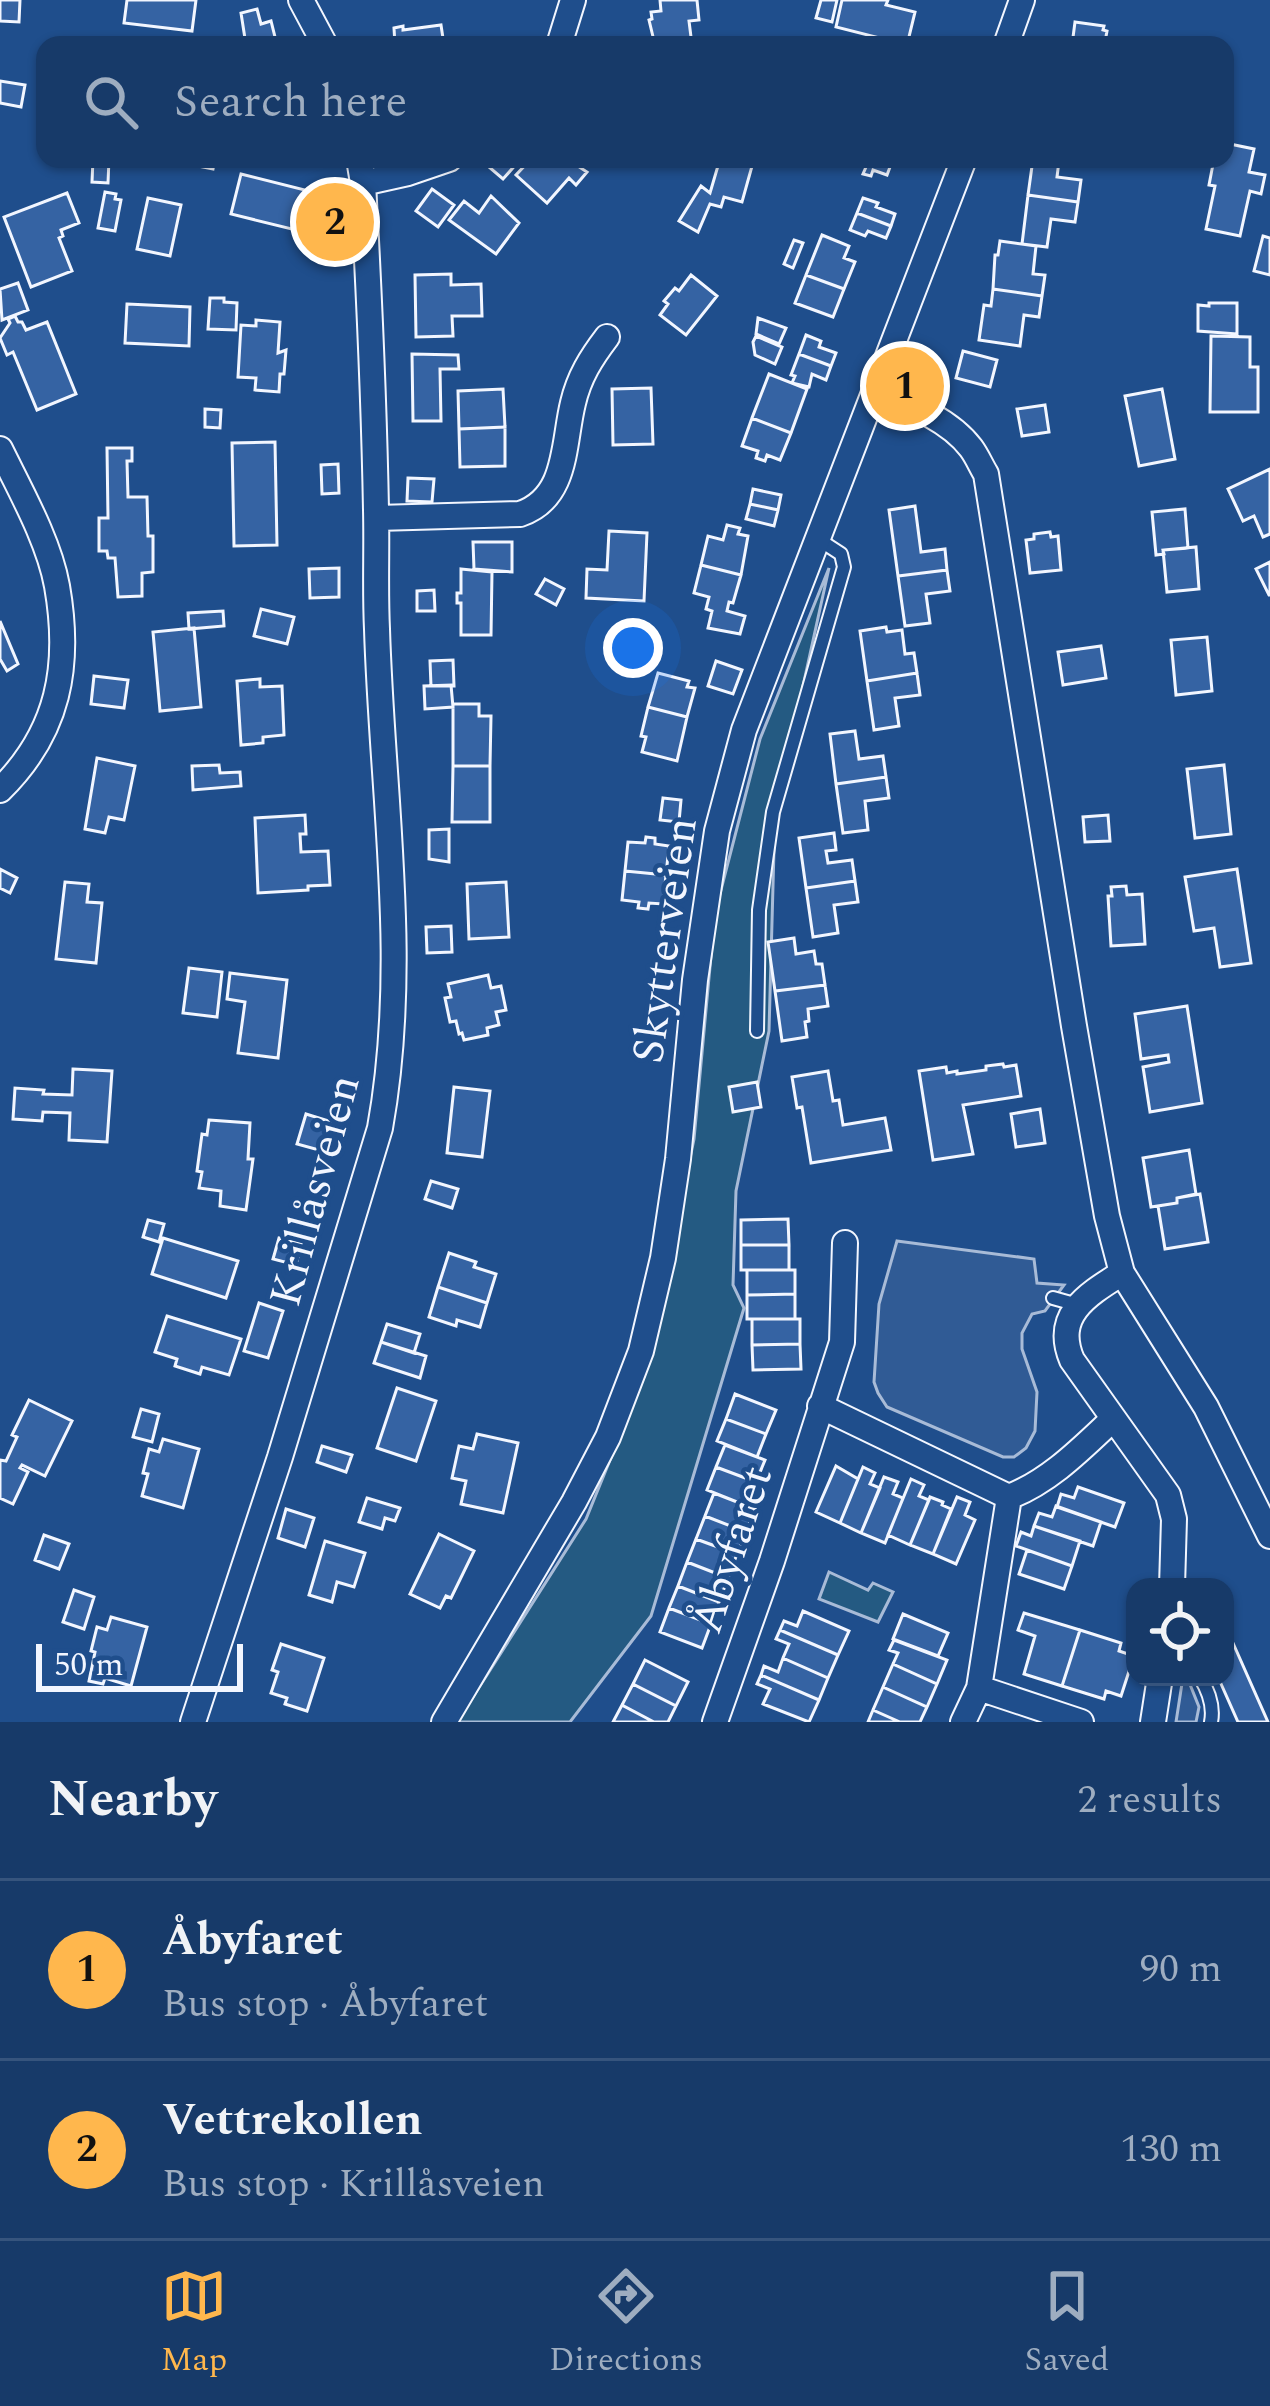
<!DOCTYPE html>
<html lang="en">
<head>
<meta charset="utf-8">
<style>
  body { margin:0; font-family:Spectral,serif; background:#20416f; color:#f1f3f6 }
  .controls { position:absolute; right:36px; bottom:36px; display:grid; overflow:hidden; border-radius:24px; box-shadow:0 3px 9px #0004 }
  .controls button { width:108px; height:108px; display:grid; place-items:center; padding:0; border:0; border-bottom:3px solid #36547d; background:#173a69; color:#f1f3f6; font:60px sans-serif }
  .scale { position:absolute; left:36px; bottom:30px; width:207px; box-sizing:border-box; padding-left:12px; border:6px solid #f2f6ff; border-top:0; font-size:33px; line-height:42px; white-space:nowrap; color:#f2f6ff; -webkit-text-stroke:9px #1f4e8c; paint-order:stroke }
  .you { position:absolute; left:633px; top:648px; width:42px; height:42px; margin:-30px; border:9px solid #fff; border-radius:50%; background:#1a73e8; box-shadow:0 0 0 18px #1a73e833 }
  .badge { display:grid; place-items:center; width:78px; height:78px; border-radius:50%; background:#ffb74d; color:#111; font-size:39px; font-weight:700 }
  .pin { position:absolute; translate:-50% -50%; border:6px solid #fff; box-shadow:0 3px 12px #0006 }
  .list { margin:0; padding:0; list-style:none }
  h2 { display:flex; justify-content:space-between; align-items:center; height:156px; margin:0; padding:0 48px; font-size:51px }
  h2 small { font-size:39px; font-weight:400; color:#9eadc0 }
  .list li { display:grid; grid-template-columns:78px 1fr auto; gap:36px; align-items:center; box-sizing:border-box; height:180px; padding:0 48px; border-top:3px solid #36547d }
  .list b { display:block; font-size:45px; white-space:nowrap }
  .list p { margin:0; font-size:39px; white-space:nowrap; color:#9eadc0 }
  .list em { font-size:39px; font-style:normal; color:#9eadc0 }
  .icon { flex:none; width:66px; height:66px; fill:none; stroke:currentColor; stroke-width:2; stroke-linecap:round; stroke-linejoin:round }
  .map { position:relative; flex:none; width:1270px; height:1722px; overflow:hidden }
  .search { position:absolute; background:#173a69; box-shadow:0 3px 9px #0004; left:36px; right:36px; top:36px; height:132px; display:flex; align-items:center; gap:30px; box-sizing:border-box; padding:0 42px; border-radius:24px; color:#9eadc0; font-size:45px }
  .sheet { height:516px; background:#173a69 }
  nav { display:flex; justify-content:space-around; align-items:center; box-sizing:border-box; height:168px; border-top:3px solid #36547d; background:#173a69; font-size:33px; color:#9eadc0 }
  nav a { display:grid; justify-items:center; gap:6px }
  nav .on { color:#ffb74d }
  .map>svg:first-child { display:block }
  .green { fill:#245a82; stroke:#a8bbd7; stroke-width:3 }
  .parking { fill:#305b95; stroke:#a8bbd7; stroke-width:3 }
  .building { fill:#3563a3; stroke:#f2f6ff; stroke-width:3 }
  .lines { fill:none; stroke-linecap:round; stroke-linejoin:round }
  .service-casing { stroke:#f2f6ff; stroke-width:16 }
  .minor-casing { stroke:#f2f6ff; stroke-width:28 }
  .service { stroke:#1f4e8c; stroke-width:12 }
  .minor { stroke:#1f4e8c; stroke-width:24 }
  .labels { text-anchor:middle; stroke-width:9; stroke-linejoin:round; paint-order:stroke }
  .street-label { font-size:45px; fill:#f2f6ff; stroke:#1f4e8c }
</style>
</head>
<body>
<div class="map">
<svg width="1270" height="1722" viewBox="0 0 1270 1722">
  <rect width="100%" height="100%" fill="#1f4e8c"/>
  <path class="green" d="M829,568L775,813L769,1031L736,1191L733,1285L744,1308L651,1616L570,1722H457L586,1519L645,1374L694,1139L715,913L760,739Z
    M829,1572L868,1590L873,1583L893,1592L878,1622L819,1599Z"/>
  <path class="parking" d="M897,1241L1034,1259L1037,1283L1064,1285L1045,1311L1032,1314L1022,1333V1349L1037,1392L1035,1431L1026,1448L1014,1457H1003L887,1407L878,1393L874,1382L879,1304Z
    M1183,1677H1187L1199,1707L1196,1722H1176Z"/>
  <path class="building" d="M0,0H20L19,22L0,21Z
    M127,0H196L192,31L124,23Z
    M660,0H697L699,20L689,21L692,45H655L649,20L652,19L651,12L661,11Z
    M821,0H837L832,22L816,18Z
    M842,0H888L886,5L915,12L907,45L836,27Z
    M257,9L261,24L271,21L277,45H246L241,13Z
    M1075,22L1104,26L1103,30L1107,31L1105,42H1101V45H1072Z
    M441,25L444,45H395L394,28L403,26V30Z
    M0,81L25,85L21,107L0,103Z
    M1225,143L1254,149L1249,172L1265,175L1261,194L1250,191L1240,236L1206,229L1215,186L1209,185L1214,159H1225Z
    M93,159H109L108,183L92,182Z
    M189,159H215L213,169L188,164Z
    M499,159L519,161L503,179L489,167Z
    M531,159H567L587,172L576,185L569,178L547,203L516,175Z
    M720,159H754L742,202L724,197L721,207L710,204L698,232L679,221L701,186L710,193Z
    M849,159H893L887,175L873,170L871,176L863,174L866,167Z
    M1033,159H1084L1083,164L1059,161L1057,177L1081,180L1078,202L1028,195Z
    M241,174L313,192L304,232L231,214Z
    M432,189L454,205L438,227L416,211Z
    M105,192L116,194L115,199L121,200L115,231L98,228Z
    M67,193L79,223L61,230L63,236L59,238L72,271L31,287L4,217Z
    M1028,195L1078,202L1075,222L1051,219L1047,247L1022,244Z
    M491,196L519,223L496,254L449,220L464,201L479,213Z
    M148,198L181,205L170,256L137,249Z
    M863,198L878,203L876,207L895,214L891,226L857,213Z
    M857,213L891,226L886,238L868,231L865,236L850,230Z
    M822,235L849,246L844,258L855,262L844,289L806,275Z
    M1263,236L1270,238V275L1254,271Z
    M794,240L803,243L793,268L784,264Z
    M1000,241L1036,246L1033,274L1045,275L1042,296L993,289L995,255H998Z
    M451,274V285L481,284L482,316H452L453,336L416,337L415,275Z
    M691,275L717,296L686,335L660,315L668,304L664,301L675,288L679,291Z
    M806,275L844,289L833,317L795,303Z
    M18,283L28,310L2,320L0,289Z
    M993,289L1042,296L1039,317L1024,315L1020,346L979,340L984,305L991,306Z
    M210,298H224V302L237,303L236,330L208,329Z
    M1209,303H1237V334L1198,331V305L1209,306Z
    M127,304L190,307L189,346L125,343Z
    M15,316L18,322H22L26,330L47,322L76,394L37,410L13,352L7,355L0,338L10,323L8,319Z
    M758,318L786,328L779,344L756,334Z
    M256,320L280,322L278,353L286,350L284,374H280L279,392L255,390L256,378L238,377L241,325L256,326Z
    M806,335L821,341L819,347L836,353L831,366L799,354Z
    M756,336L782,347L775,364L755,355L753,342Z
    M1211,336L1250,337V367H1258V412H1210Z
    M963,351L997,360L990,387L956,378Z
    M412,354L458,355L459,369H440L441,421H413Z
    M799,354L831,366L826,380L812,374L809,387L792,383L795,376L791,375Z
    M769,374L807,389L791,433L752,418Z
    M651,388L653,444L613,445L612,389Z
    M503,389L505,427L459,429L458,391Z
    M1162,389L1175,459L1139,466L1125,396Z
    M1045,405L1049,432L1022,436L1017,409Z
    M205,409L221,410L220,428L205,427Z
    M752,418L791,433L780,460L767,455L765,461L756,458L758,451L742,446Z
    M505,427V466L460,467L459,429Z
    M275,442L277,545L234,546L232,443Z
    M107,448H132V461H127L128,497H147L148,536H153V572L142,573V596L118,597L115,558H108L107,551H99V518H108Z
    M338,464L339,493L322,494L321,465Z
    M1270,469V534L1263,537L1254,516L1243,521L1228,489Z
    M408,478L434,479L432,502L407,501Z
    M753,489L781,495L778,510L750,504Z
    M750,504L778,510L774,526L746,519Z
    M915,506L921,552L945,549L947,570L898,576L889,510Z
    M1185,509L1188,548L1163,550L1164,554L1156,555L1152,512Z
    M727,525L740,528L738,534L748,536L741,575L701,565L708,536L723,540Z
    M609,531L647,533L644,601L586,598L587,569L607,570Z
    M1050,532L1051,537L1058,536L1061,570L1030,573L1026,540L1034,539V534Z
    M473,542H512V572L474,569Z
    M1196,547L1199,589L1167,592L1163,550Z
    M1270,562V595H1269L1256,569Z
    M701,565L741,575L733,603L729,602L727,611L745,616L740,634L708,628L712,611L706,609L709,597L694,593Z
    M339,568V597L310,598L309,569Z
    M461,569L492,572L491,635H461V603H457V593H461Z
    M947,570L950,591L926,594L930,623L905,626L898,576Z
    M545,579L564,589L556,605L536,594Z
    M434,590L435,611H417V591Z
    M261,609L294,617L287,644L254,636Z
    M223,611L224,626L189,629L188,613Z
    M0,621L18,664L7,671L0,659Z
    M886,627L887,632L902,630L905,654L914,653L917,673L867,681L860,631Z
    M194,628L201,707L160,711L153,632Z
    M1207,637L1212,691L1176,695L1171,640Z
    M1101,646L1106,678L1063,685L1058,652Z
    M453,660L454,686H431L430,661Z
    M716,661L742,670L733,694L708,686Z
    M658,673L689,681L687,687L695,688L687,717L648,707Z
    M917,673L920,695L895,698L899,726L874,730L867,681Z
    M94,676L128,680L124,708L91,704Z
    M260,679V687L282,686L284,735L263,737V743L241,745L237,681Z
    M451,685L453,707L425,709L424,686Z
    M453,704H479V716H491L490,766H453Z
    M648,707L687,717L677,761L642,752L646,737L641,736Z
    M855,731L859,759L883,756L886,777L836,784L830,734Z
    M97,758L135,766L124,820L109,817L105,833L85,829Z
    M219,765L220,773L240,772L241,786L193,790L192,766Z
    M1224,765L1231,834L1195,838L1187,769Z
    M453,766H490V822H452Z
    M886,777L889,798L865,801L868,830L843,833L836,784Z
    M663,798L681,800L679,822L660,820Z
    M305,815L306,834H300L301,852L328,851L330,885L308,886V890L258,893L255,818Z
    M1108,815L1110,841L1085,842L1083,817Z
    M449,829V862L429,859V830Z
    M834,833L836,850L826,851L828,863L852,860L855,881L806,888L799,838Z
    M646,837L655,838V844L669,846L666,875L625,871L628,842L645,843Z
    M0,869L17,878L10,893L0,888Z
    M1237,869L1251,963L1220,967L1214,928L1194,931L1185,877Z
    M625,871L666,875L663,904L649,903L648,909L638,908L639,902L622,900Z
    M855,881L858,902L834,905L838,933L813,937L806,888Z
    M65,882L89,884L87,902L102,903L96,963L56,959Z
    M506,882L509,937L469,939L467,884Z
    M1126,886L1127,895L1142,894L1145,944L1111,946L1108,896H1112L1111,887Z
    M451,926L452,952L427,953L426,927Z
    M794,938L796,954L814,951L816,964H822L825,985L775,991L768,942Z
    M189,968L222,972L217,1017L183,1013Z
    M230,973L287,980L278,1058L238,1053L245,1002L227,999Z
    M488,975L491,988L501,986L506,1010L496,1012L499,1025L487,1028L488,1035L464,1040L462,1033L459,1034L456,1021L450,1022L445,998L451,997L448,984Z
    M825,985L828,1006L808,1009L809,1021L805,1022L807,1037L782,1041L775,991Z
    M1187,1006L1202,1103L1150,1112L1143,1067L1169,1062L1168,1055L1141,1059L1135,1014Z
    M1003,1064L1004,1067L1016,1065L1021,1096L963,1105L973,1154L933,1160L919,1071L946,1067L947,1073L957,1071V1074L986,1070V1066Z
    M73,1069L112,1071L107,1142L69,1140L70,1113L43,1112L42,1121L13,1119L15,1088L44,1090L43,1094L72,1095Z
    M828,1071L833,1101L839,1100L843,1125L885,1118L891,1150L811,1163L802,1107L797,1108L792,1077Z
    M757,1082L761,1107L733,1112L729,1087Z
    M454,1087L490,1091L482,1157L447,1153Z
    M1040,1109L1045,1143L1016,1147L1011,1114Z
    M306,1114L335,1123L326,1152L297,1144Z
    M209,1120L250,1123L248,1159H253L246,1210L220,1206L221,1191L199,1188L202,1172L197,1171L202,1134L207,1135Z
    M1189,1150L1196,1194L1177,1198V1203L1151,1207L1143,1158Z
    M431,1181L458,1189L452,1208L425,1199Z
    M1200,1194L1208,1242L1165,1249L1158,1206L1177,1203V1198Z
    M788,1219L789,1245H741V1220Z
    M148,1220L164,1224L159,1242L143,1237Z
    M163,1238L238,1261L226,1298L152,1274Z
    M279,1238L301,1244L296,1265L273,1259Z
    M741,1245H789V1270H741Z
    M449,1253L476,1262L474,1267L496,1274L487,1303L438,1287Z
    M747,1270H795V1294L747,1295Z
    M438,1287L487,1303L480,1327L457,1320L456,1326L429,1317Z
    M795,1294V1319H747V1295Z
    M259,1303L283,1311L268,1358L244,1351Z
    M167,1316L241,1339L229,1375L202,1367L200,1374L175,1366L177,1359L155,1352Z
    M752,1319H800V1344L752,1345Z
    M387,1324L420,1334L414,1353L381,1342Z
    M381,1342L426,1356L420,1378L374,1363Z
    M800,1344L801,1369L753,1370L752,1345Z
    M397,1388L436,1401L416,1461L377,1448Z
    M735,1394L776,1410L766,1434L726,1419Z
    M29,1400L72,1421L45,1476L22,1465L20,1468L28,1472L13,1504L0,1498V1460L6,1461L17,1437L12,1435Z
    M141,1409L159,1414L152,1442L133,1437Z
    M726,1419L766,1434L757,1457L717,1441Z
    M477,1434L518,1443L503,1513L461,1504L466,1481L452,1478L459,1446L473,1449Z
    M163,1439L199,1449L183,1508L142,1496L148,1474L143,1473L149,1449L159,1452Z
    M725,1445L765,1460L756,1482L716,1467Z
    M322,1446L352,1455L346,1472L317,1462Z
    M836,1466L858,1479L840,1523L816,1512Z
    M716,1467L756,1482L747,1506L707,1490Z
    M863,1467L875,1473L870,1484L880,1488L861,1533L840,1523Z
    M884,1477L898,1482L893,1494L903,1498L885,1543L861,1533Z
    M911,1479L924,1485L919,1496L929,1500L910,1545L888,1535Z
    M1078,1487L1124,1503L1115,1527L1057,1507L1061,1494L1074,1498Z
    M714,1493L755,1509L746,1532L705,1516Z
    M930,1497L943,1502L942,1505L951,1509L933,1554L910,1545Z
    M957,1497L970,1502L965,1515L975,1520L956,1564L933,1554Z
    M367,1498L400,1508L395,1521L385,1518L382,1529L359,1522Z
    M1056,1506L1101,1522L1093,1546L1034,1526L1039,1513L1052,1517Z
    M286,1509L314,1518L305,1547L278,1538Z
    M705,1516L746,1532L737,1554L696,1539Z
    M1034,1526L1080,1541L1072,1566L1016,1546L1021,1532L1031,1536Z
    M439,1534L474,1551L451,1598L446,1596L440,1608L410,1594Z
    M44,1535L69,1544L59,1569L35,1560Z
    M696,1539L737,1554L728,1578L687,1562Z
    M325,1541L365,1553L354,1587L337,1582L332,1602L309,1595Z
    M1027,1550L1072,1566L1064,1589L1019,1574Z
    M687,1562L728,1578L719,1602L678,1586Z
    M678,1586L719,1602L711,1624L669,1608Z
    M74,1590L94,1597L84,1629L63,1622Z
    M669,1608L711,1624L702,1648L660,1632Z
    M803,1611L849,1631L838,1655L780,1630L784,1621L797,1626Z
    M1024,1613L1080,1630L1062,1686L1024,1674L1035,1636L1018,1630Z
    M903,1614L948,1633L938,1656L893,1639Z
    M111,1617L147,1627L131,1686L105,1678L103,1684L89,1681L95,1652L91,1651L97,1627L107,1630Z
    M1225,1625L1268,1722H1238L1218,1677H1225Z
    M780,1630L838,1655L828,1678L783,1658L789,1644L776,1639Z
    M1080,1630L1121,1643L1119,1651L1134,1656L1121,1696L1106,1691L1104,1699L1062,1686Z
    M894,1640L947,1660L937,1684L893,1664L898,1653L889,1650Z
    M281,1644L324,1658L307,1711L285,1704L287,1698L271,1693L278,1672L272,1670Z
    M783,1658L828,1678L819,1700L761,1675L764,1666L778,1672Z
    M645,1660L688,1682L676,1706L633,1684Z
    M893,1664L937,1684L927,1707L883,1687Z
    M761,1675L819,1700L809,1722L763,1704L770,1689L757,1684Z
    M633,1684L676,1706L668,1722H654L622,1705Z
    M883,1687L927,1707L920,1722H900L873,1710Z
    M622,1705L654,1722H613Z
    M873,1710L900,1722H868Z"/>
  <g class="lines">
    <g class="service-casing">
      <path id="service" d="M757,1031L759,910L773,812L844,567L841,554L818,539
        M1053,1298L1078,1305
        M1200,1677C1208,1690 1214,1707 1211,1722"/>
    </g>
    <g class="minor-casing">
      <path id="minor" d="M301,0L325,45
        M559,45L573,0
        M1006,45L1022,0
        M363,183L408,173L449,159
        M877,391C909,404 949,419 971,448C977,456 981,466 986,474L1074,1026L1107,1216L1122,1273L1206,1407L1270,1536
        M0,449C20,490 49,541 57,586C71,666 59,732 0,790
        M377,518L520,514C568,498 563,443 573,403C579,377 591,358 607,337
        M1122,1273C1087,1295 1053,1315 1072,1360L1168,1495L1174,1519L1172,1587
        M820,1406L1009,1497
        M979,1688L1081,1722
        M193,1722L280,1457L380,1128C410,962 382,796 377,629C375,589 377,550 376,510C374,401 369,292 363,183L359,159
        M444,1722L574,1502L608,1437L641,1351L663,1258L678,1159L695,980L717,831L744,730L964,159
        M715,1722L772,1561L842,1342L845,1243
        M963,1722L979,1688L1009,1497C1050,1481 1081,1449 1113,1419
        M1153,1722L1160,1677"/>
    </g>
    <use href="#service" class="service"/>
    <use href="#minor" class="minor"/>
  </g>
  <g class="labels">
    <g class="street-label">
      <text transform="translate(663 940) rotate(-82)" y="16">Skytterveien</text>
      <text transform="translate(313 1190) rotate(-75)" y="16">Krillåsveien</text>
      <text transform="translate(730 1549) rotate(-72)" y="16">Åbyfaret</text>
    </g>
  </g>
</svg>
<div class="controls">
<button><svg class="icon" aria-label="locate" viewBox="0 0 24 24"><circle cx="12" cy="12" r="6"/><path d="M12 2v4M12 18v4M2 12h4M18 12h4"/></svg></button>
</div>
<div class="scale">50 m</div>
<div class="you"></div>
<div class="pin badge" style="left:905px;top:386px">1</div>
<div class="pin badge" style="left:335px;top:222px">2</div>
<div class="search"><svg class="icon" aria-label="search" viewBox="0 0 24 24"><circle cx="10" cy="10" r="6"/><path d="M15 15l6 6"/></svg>Search here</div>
</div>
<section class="sheet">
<h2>Nearby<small>2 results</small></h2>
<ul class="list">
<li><span class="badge">1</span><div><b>Åbyfaret</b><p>Bus stop · Åbyfaret</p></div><em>90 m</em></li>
<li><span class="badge">2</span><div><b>Vettrekollen</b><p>Bus stop · Krillåsveien</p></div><em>130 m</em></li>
</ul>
</section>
<nav>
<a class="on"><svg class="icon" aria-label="map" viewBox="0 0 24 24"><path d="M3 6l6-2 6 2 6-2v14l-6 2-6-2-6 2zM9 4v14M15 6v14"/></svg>Map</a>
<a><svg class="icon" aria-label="directions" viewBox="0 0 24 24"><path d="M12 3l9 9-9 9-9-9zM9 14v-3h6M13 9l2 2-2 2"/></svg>Directions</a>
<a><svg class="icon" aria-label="saved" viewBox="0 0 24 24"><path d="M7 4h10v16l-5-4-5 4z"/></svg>Saved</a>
</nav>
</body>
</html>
